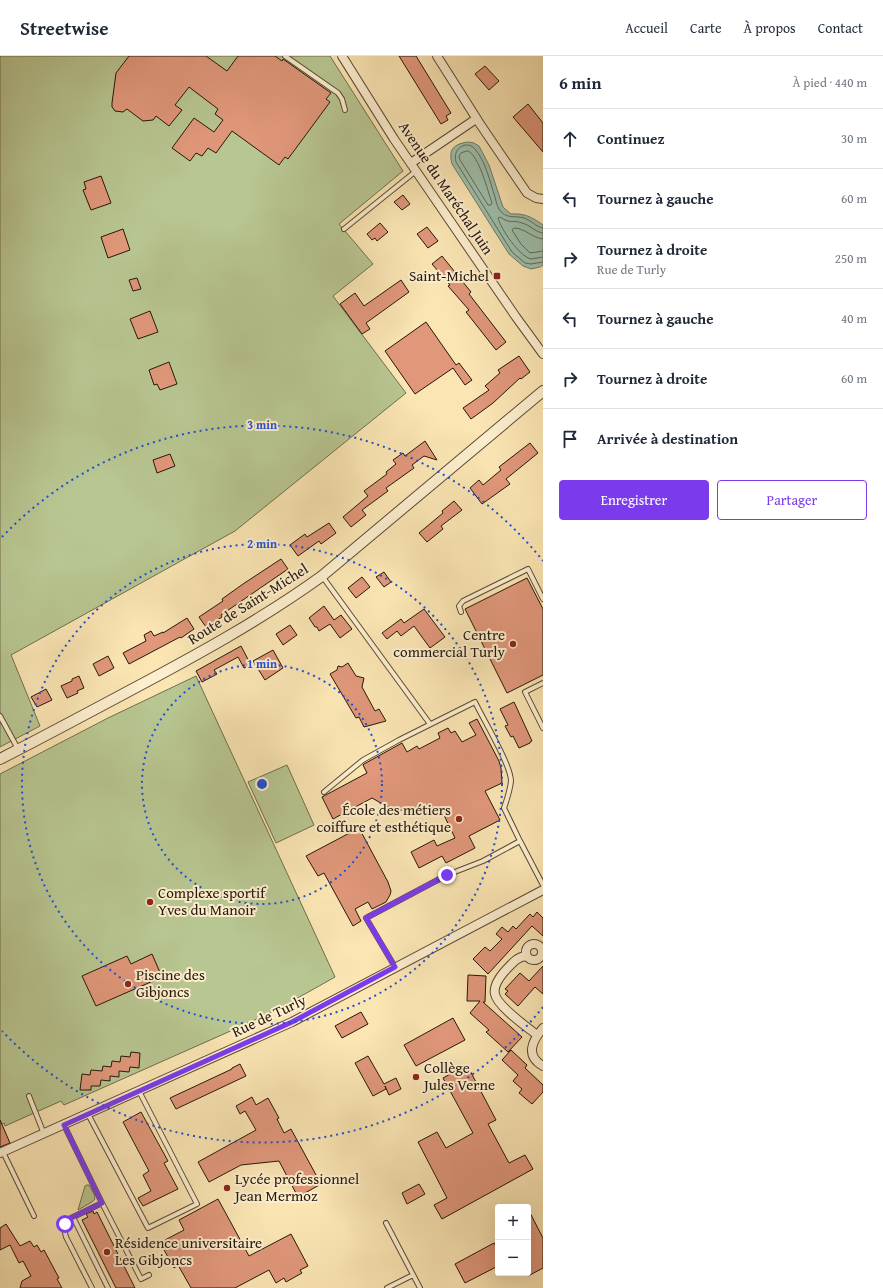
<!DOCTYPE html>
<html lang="fr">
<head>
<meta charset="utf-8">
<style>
  body { margin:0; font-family:"Gentium Book Plus",serif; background:#f2f2f3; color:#1f2937 }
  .controls { position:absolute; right:12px; bottom:12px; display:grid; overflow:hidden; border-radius:4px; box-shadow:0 4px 16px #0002 }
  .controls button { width:36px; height:36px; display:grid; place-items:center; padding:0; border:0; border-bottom:1px solid #e0e1e3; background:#fff; color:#1f2937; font:20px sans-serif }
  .stop { position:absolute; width:12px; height:12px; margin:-9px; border:3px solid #7c3aed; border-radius:50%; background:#fff }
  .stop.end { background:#7c3aed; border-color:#fff; box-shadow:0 1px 4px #0008 }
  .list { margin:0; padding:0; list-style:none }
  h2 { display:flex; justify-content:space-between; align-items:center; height:52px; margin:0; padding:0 16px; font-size:17px }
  h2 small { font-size:13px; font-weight:400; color:#747a83 }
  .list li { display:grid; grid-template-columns:26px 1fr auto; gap:12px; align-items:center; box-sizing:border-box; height:60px; padding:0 16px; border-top:1px solid #e0e1e3 }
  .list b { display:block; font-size:15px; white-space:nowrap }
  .list p { margin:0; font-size:13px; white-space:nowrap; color:#747a83 }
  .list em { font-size:13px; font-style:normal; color:#747a83 }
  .actions { display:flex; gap:8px; padding:12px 16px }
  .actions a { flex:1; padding:9px 0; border:1px solid #7c3aed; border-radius:4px; text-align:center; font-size:14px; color:#7c3aed }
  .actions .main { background:#7c3aed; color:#fff }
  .icon { flex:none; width:22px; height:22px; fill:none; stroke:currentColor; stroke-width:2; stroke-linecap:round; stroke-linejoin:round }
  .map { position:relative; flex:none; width:543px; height:1232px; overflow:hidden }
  header { display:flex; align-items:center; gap:24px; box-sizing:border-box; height:56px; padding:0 20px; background:#fff; border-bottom:1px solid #e0e1e3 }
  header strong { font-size:19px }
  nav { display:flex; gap:22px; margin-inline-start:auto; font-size:14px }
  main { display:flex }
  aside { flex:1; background:#fff }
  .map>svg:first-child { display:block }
  .green { fill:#b8c691; stroke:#6f6e4d }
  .water { fill:#9ebfab; stroke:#6e7c6a }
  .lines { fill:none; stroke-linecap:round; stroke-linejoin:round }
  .shore { stroke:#626b5a; stroke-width:1 }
  .building { fill:#e0977a; stroke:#261709 }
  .service-casing { stroke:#5b4a34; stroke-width:6 }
  .minor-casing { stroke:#5b4a34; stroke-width:10 }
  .tertiary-casing { stroke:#5b4a34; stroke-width:12 }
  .service { stroke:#fceece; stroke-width:4 }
  .minor { stroke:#fceece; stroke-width:8 }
  .tertiary { stroke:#fceece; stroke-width:10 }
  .route { stroke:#7c3aed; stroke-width:5 }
  .ring { fill:none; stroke:#1d4ed8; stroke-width:2; stroke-dasharray:2 4 }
  .poi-dot { fill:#8f2418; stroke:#fceece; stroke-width:1.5 }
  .labels { text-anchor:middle; stroke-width:4; stroke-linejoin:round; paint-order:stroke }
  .street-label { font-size:15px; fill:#261709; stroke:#fceece }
  .poi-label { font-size:15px; fill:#261709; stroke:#fceece; text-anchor:start }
  .centre { fill:#1d4ed8; stroke:#fceece; stroke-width:2 }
  .ring-label { font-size:12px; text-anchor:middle; font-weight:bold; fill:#1d4ed8; stroke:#fceece; stroke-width:4; stroke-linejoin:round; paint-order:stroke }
</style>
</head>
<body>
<header>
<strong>Streetwise</strong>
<nav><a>Accueil</a><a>Carte</a><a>À propos</a><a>Contact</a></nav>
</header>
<main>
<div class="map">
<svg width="543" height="1232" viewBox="0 0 543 1232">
  <rect width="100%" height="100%" fill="#fae5b3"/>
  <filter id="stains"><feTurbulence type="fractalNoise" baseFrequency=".005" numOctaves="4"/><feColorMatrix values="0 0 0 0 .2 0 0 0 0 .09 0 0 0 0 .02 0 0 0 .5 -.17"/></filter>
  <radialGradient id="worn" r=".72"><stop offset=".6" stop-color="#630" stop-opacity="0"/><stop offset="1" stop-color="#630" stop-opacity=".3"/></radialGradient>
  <path class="green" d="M0,0H330L403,115L339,168L373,208L333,240L406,337L235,475L11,599L40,670L0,691Z
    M196,620L335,921L280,952L244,969L64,1049L61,1045L5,1070L4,1067L0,1069V718L108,662Z
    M287,709L314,769L276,787L248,726Z
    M87,1129H89L94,1138L95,1143L92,1146L78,1154L85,1130Z"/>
  <path class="water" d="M468,86L474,87L479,90L489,109L503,151L511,158C524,157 532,161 543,169V209L540,211L531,213L523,210L509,198L452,108C448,93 454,88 468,86Z"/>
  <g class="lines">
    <path class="shore" d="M468,95C479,99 488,136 492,147L491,149H488L460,104L459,100L461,97Z
      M543,172C536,171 531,164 524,162C515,159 506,164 499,153C497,150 496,145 495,141C490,126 486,106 475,93C468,84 452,91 456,106L512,196L525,207L531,208L543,206
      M543,177C535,176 530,169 522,167C511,163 512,169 500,161L498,162C501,173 519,200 531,203L543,201
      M543,183C532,182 525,172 514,172L512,174L521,188L530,197L543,195"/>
  </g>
  <path class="building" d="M129,0H206L227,15L238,0H275L282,5L283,3L331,37L326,43L330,46L288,103L285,101L279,109L232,75L216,97L208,92L202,100L196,97L190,105L172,92L194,62L214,76L223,64L215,58L218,53L189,31L175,49L182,54L169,70L156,60L153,64L143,65L127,53L123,56L115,55L112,51V47L116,17Z
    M399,0H416L451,57L446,60L448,64L441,68Z
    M485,10L499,25L489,34L475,18Z
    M528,48L543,67V96L513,61Z
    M101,120L111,147L91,154L83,134L86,133L84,126Z
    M403,139L410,148L402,154L394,146Z
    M380,167L388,176L377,185L375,182L372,184L367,178Z
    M427,171L438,185L428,192L417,178Z
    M123,173L130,194L108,202L101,181Z
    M442,200L471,236L469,238L506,286L496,294L466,256L469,254L448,230L450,229L432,208Z
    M137,222L141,233L133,235L129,224Z
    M401,224L409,236L366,267L370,273L362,278L340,248L355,237L364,250Z
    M150,255L158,276L138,283L130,263Z
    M426,266L456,309L459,307L472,324L465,329L453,312L415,338L385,295Z
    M519,300L530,316L521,323L520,322L493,347L471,363L463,352L489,334L485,330L500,317L498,314Z
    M169,306L177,328L160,334L157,328L154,329L149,314Z
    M425,385L437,404L424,400L412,409L414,412L386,432L388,435L362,454L366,459L351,471L343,461L368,440L364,435L387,418L386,416L396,408L393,404L403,397L405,400Z
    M530,387L538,397L506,423L510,428L482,448L470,432L479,424L483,429L501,414L499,411Z
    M170,398L175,410L157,417L153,404Z
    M454,445L462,454L441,470L443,473L427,486L419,477L443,457L442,455Z
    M329,467L336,477L321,488L319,485L298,500L290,489L305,478L307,481Z
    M281,503L288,513L221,559L222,561L206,571L199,561L223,545L222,543L243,528Z
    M384,516L391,526L384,531L376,521Z
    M362,521L370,531L356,542L348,532Z
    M527,522L543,553V619L507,637L465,553Z
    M324,550L334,564L341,559L352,573L340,582L330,568L319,575L317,571H315L309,562Z
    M424,553L445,581L430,592L414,570L401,580L397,575L387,583L382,577L401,563L404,567Z
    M187,562L194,573L181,582L180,581L129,608L123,597L146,585L144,579L151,575L154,580L163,576V577Z
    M290,569L297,579L283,589L276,578Z
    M241,590L251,609L244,612L238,601L214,614L217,618L202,626L196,615Z
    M273,594L283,612L265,624L253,605Z
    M108,600L114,612L99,620L93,608Z
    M348,607L356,620L364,622L362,631L375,655L379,653L386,665L364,671L359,661L356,662L330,618L337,614L338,610L342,611Z
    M79,620L84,632L77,635L78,637L67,642L61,630L72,625V623Z
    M46,633L52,644L37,651L31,641Z
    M514,646L532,685L530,686V687L519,692L513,680L511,681L505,670L508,669L500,653Z
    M477,663L499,705L501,712L502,727L485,735L500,764L469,780L475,792L446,807L442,800L419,812L411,796L434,784L437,790L455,782L441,753L400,754L386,750L372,742L333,763L322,741L367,717L363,709L364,708L402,687L407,696L417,690L419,693L440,682L438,677L448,672L451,677L455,675L462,686L476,679L469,667Z
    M359,772L388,826L391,835L390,839L386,846L372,853L368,846L355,853L361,865L353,870L324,817L318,820L306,800Z
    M537,856L543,862V880L532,870L488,918L473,903L485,891L490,895L502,883L496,878L502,871L508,876L513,870L516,873L530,858L533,861Z
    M152,898L162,921L96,950L82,920L127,900L131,908Z
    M543,910V938L535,931L518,950L505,938L508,935L505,933L520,917L529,925Z
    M468,919L486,920L485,946H483L522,981L508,996L486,976L489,974L470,957L480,945H467Z
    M361,956L368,968L342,982L335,970Z
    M453,962L465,984L416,1010L404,989Z
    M511,994L527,1009L525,1012L543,1029V1036L532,1048L519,1037L522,1033L513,1025L518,1019L502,1004Z
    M131,996L140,997L139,1012L130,1011L129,1016L119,1015V1021L110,1020V1025L101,1024L100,1030H91V1034H80L82,1018L90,1019L91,1014L102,1015L103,1010L111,1011L112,1005L120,1006L121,1000L130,1001Z
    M368,1000L384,1028L396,1022L401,1033L389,1039L385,1030L386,1033L373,1040L355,1007Z
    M240,1008L246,1020L176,1053L170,1042L232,1013V1012Z
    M467,1009L496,1064L488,1068L509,1107L525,1099L533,1113L442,1163L434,1149L447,1142L418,1086L437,1076L446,1092L473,1077L443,1022Z
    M252,1041L256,1049L268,1042L279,1062L277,1063L284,1077L291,1073L321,1128L298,1141L279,1105L241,1109L209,1126L198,1106L256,1074L245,1055L240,1058L236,1050Z
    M141,1056L168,1105L164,1107L178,1133L143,1150L138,1142L151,1135L143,1119L149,1115L123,1066Z
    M0,1064L10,1087L0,1091Z
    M419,1128L425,1138L407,1148L402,1137Z
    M218,1143L249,1200L291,1178L308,1210L300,1214L302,1217L286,1226L284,1222L276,1227L269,1214L235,1232H191L178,1209L174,1212L163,1192L168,1190L165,1184L184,1174L179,1164Z
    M528,1153L543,1182V1212L528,1220Z
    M93,1155L94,1158L97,1156L135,1232H116L82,1164L88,1161L86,1158Z
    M6,1168L20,1190L30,1185L34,1191L37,1189L41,1196L44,1194L59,1222L57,1223L62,1232H20L22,1225L31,1220L23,1205L19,1207L10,1189L0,1194V1172Z
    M494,1187L498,1194V1210L465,1227L455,1208Z"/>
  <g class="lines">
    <g class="service-casing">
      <path id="service" d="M285,0L338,37L342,43L345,54
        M344,173L416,115
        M322,520L430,668
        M461,556L459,550L463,545L528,513L543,543
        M543,627L525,636L543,672
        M0,660L18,693
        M324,736L363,704L399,684L475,646C483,663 511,709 511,725C510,735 507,743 504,752L520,785
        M395,911L366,862L447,819L483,805L520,785L543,829
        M29,1040L44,1078
        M88,1058L148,1172L197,1148L139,1035
        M64,1069L102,1147L141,1223L149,1219
        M3,1096L34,1160
        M73,1161L108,1232
        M386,1167L420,1232
        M92,1232L66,1181C64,1174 64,1170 67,1164L102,1147
        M387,1232L413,1219"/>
    </g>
    <g class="minor-casing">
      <path id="minor" d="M342,0L394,83L516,261L543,298
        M437,0L480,68L527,137L536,142L543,143
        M411,107L476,63
        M526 896a8 8 0 1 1 16 0a8 8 0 1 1-16 0Z
        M526,900C516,901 511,909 504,916C499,922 493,930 495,938C497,950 527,971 537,979
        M543,972C532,985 525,1000 543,1010
        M0,1097L292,966L543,834"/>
    </g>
    <g class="tertiary-casing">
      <path id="tertiary" d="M0,703C43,681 86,658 129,635C195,600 261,564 322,520L543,335"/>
    </g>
    <use href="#service" class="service"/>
    <use href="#minor" class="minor"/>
    <use href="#tertiary" class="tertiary"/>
  </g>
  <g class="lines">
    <path class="route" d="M65,1168L67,1164L102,1147L64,1069L292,966L395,911L366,862L447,819"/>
  </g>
  <g class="ring">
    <circle cx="262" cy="728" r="120"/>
    <circle cx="262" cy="728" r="240"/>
    <path d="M543 951A359 359 0 0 1 2 975M2 481A359 359 0 0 1 543 505"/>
  </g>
  <g class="poi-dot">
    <rect x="493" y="216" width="8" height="8" rx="2"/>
    <circle cx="513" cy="588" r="4"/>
    <circle cx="459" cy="763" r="4"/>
    <circle cx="150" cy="846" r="4"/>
    <circle cx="128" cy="928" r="4"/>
    <circle cx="416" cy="1021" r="4"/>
    <circle cx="227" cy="1132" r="4"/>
    <circle cx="107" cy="1196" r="4"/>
  </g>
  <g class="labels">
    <g class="street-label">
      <text transform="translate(446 132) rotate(56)" y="5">Avenue du Maréchal Juin</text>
      <text transform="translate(248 548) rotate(-32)" y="5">Route de Saint-Michel</text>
      <text transform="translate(269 960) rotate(-25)" y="5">Rue de Turly</text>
    </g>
    <g class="poi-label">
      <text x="489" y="225" text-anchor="end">Saint-Michel</text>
      <text x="505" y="584" text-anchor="end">Centre<tspan x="505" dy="17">commercial Turly</tspan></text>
      <text x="451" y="759" text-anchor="end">École des métiers<tspan x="451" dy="17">coiffure et esthétique</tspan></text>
      <text x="158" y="842">Complexe sportif<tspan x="158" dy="17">Yves du Manoir</tspan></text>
      <text x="136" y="924">Piscine des<tspan x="136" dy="17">Gibjoncs</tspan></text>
      <text x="424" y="1017">Collège<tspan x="424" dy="17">Jules Verne</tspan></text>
      <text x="235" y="1128">Lycée professionnel<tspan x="235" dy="17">Jean Mermoz</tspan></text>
      <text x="115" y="1192">Résidence universitaire<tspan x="115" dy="17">Les Gibjoncs</tspan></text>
    </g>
  </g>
  <circle cx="262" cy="728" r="6" class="centre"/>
  <g class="ring-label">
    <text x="262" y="373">3 min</text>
    <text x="262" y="492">2 min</text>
    <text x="262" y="612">1 min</text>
  </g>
  <rect width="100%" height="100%" filter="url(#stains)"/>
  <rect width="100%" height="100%" fill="url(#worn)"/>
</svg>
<div class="controls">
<button>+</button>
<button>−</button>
</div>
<div class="stop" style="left:65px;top:1168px"></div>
<div class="stop end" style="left:447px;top:819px"></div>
</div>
<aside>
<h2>6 min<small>À pied · 440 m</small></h2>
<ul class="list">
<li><svg class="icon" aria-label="ahead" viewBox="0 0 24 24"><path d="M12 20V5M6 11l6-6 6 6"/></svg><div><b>Continuez</b></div><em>30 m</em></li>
<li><svg class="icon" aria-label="left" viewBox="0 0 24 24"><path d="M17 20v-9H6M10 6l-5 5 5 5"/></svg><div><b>Tournez à gauche</b></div><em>60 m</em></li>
<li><svg class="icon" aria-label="right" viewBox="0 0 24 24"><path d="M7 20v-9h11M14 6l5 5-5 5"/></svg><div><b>Tournez à droite</b><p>Rue de Turly</p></div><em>250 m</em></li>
<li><svg class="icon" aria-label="left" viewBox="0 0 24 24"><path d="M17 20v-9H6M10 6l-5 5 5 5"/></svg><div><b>Tournez à gauche</b></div><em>40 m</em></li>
<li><svg class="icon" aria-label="right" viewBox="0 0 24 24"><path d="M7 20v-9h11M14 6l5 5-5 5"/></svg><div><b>Tournez à droite</b></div><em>60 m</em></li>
<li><svg class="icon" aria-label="arrive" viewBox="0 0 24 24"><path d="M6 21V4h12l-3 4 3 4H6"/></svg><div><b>Arrivée à destination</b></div></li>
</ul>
<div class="actions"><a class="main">Enregistrer</a><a>Partager</a></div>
</aside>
</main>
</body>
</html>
